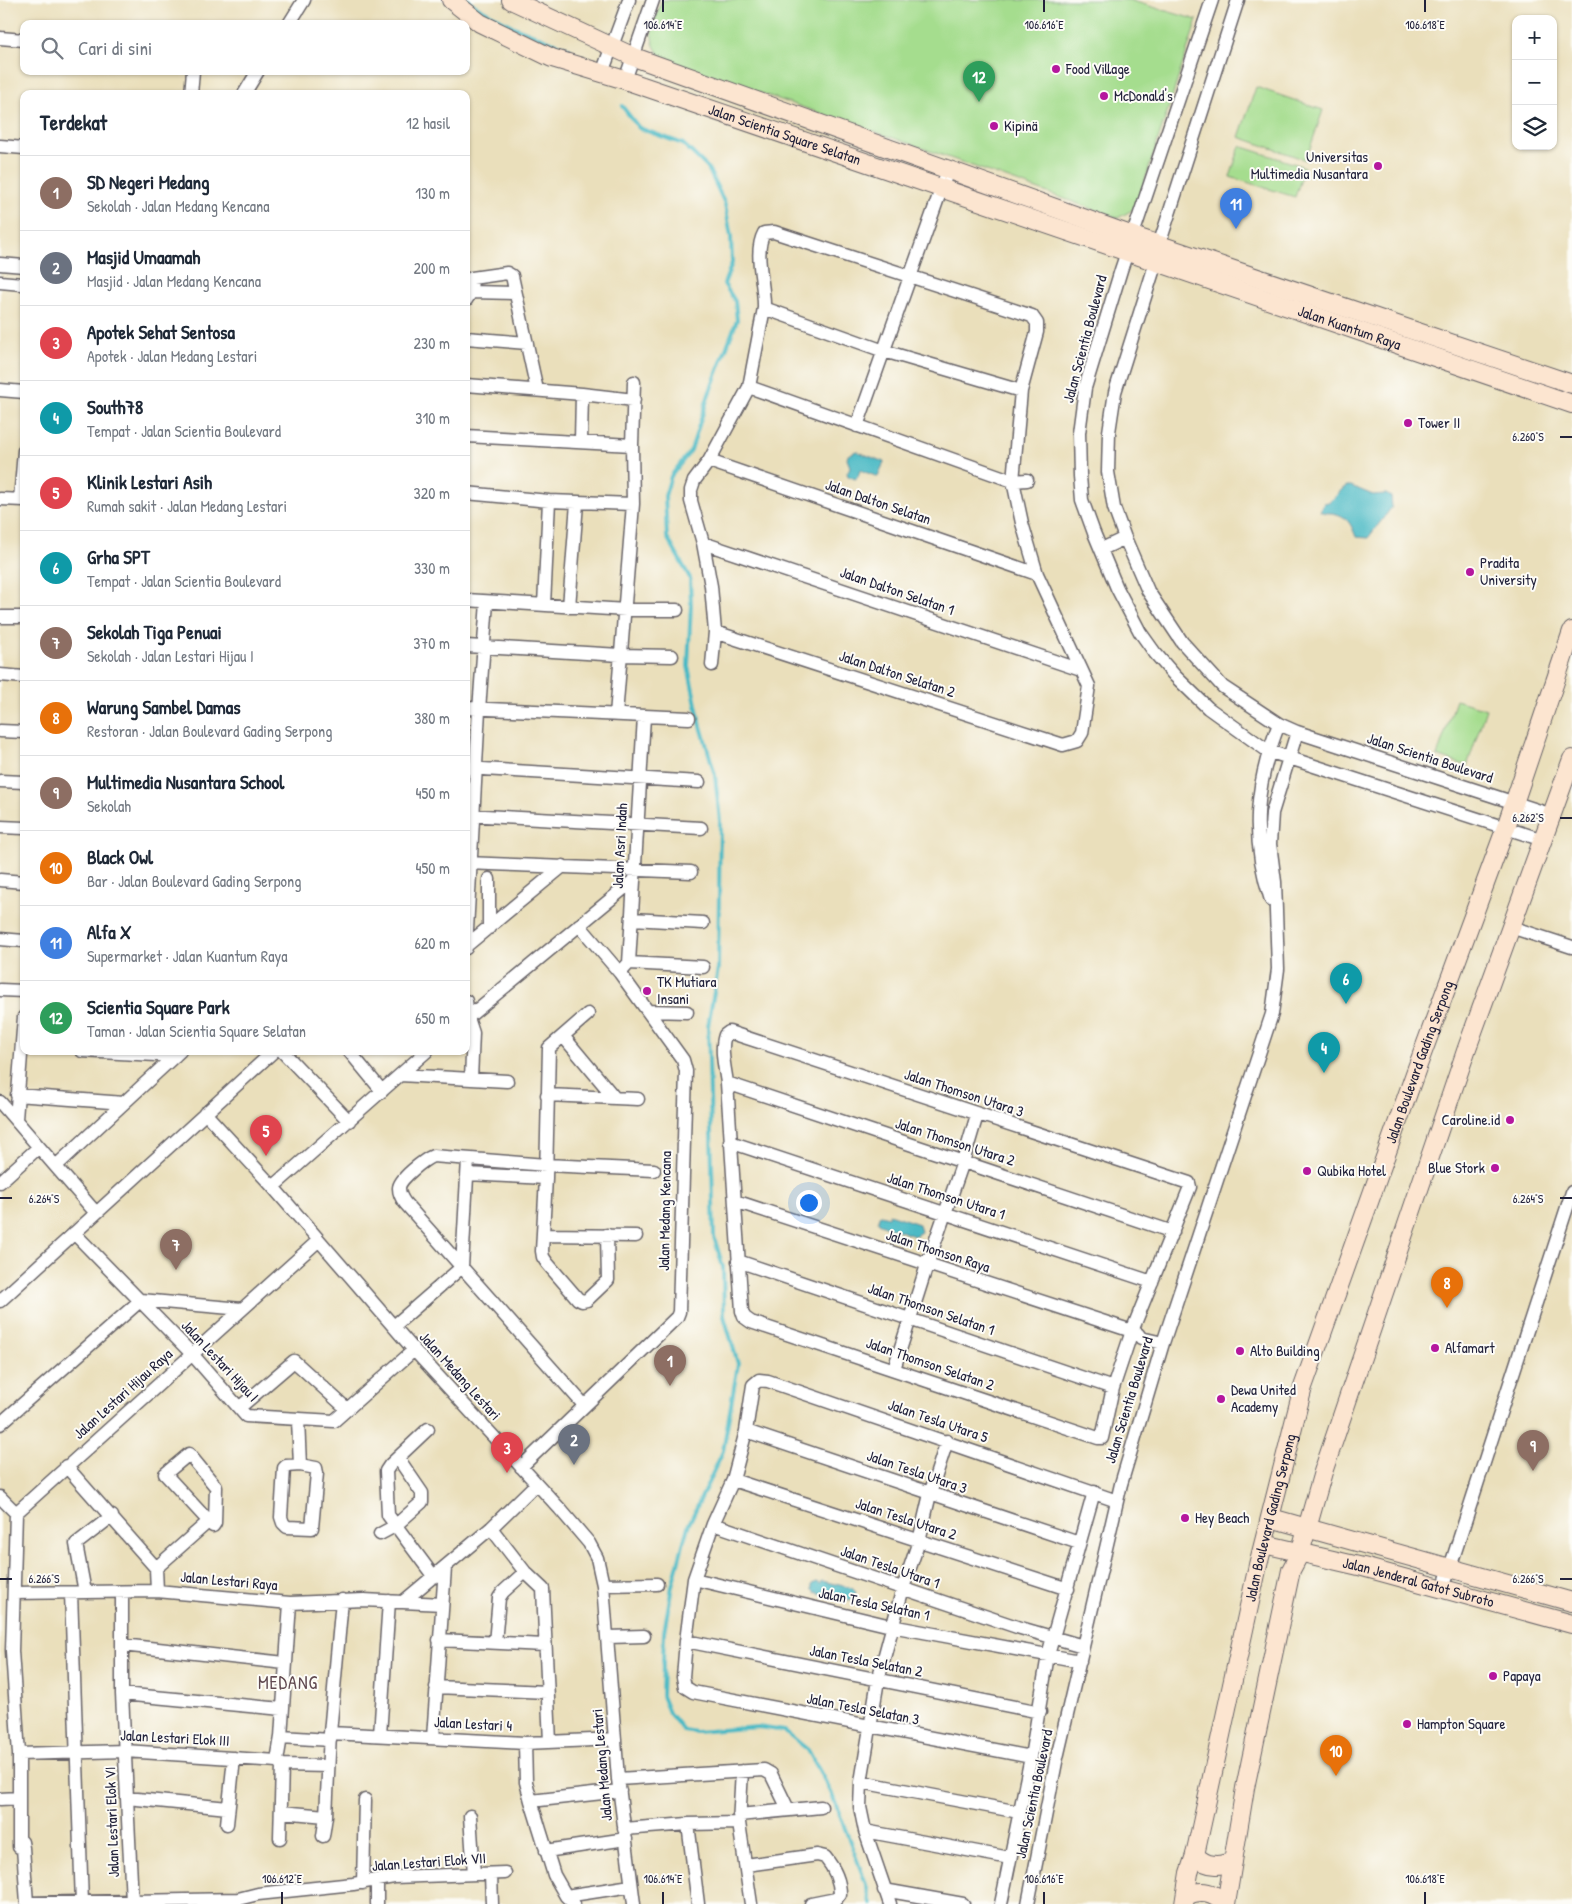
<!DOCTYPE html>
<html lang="id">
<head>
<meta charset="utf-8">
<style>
  body { margin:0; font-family:"Patrick Hand",sans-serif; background:#f2f2f3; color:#1f2937 }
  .controls { position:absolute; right:15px; top:15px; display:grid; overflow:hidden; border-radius:10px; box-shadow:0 1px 4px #0004 }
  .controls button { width:45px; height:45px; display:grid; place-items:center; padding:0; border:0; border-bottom:1px solid #e0e1e3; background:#fff; color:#1f2937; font:25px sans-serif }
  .you { position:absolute; left:808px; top:1202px; width:18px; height:18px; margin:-12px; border:4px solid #fff; border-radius:50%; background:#1a73e8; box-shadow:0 0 0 8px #1a73e833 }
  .badge { display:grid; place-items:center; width:32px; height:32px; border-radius:50%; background:#b5179e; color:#fff; font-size:16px; font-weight:700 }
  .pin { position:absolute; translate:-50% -41px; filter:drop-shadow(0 1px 2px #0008) }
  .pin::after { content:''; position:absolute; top:26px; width:18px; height:15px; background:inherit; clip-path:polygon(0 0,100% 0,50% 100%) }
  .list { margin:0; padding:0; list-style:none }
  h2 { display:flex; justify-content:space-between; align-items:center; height:65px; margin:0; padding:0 20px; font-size:21px }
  h2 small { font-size:16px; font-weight:400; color:#747a83 }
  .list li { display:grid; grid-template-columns:32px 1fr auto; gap:15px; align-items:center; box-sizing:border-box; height:75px; padding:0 20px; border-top:1px solid #e0e1e3 }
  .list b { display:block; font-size:19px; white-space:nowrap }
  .list p { margin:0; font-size:16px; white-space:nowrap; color:#747a83 }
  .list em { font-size:16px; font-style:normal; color:#747a83 }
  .icon { flex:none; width:28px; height:28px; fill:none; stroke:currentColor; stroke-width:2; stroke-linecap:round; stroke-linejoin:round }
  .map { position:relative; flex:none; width:1572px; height:1904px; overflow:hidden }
  .search { position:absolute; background:#fff; box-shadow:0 1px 4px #0004; left:20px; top:20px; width:450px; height:55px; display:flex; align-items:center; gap:12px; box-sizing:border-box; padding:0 18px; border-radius:10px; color:#747a83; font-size:19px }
  .panel { position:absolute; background:#fff; box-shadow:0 1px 4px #0004; left:20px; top:90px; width:450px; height:965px; border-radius:10px }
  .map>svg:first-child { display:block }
  .green { fill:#a5dd8e; stroke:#648064 }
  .water { fill:#4cbac5; stroke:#376e80 }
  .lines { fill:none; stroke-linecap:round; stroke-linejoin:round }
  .stream { stroke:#4cbac5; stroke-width:4 }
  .street-casing { stroke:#686468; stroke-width:15 }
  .secondary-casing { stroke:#686468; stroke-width:20 }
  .street { stroke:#fff; stroke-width:12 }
  .secondary { stroke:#fce5d0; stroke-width:18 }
  .ticks { fill:none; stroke:#22223b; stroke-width:2 }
  .poi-dot { fill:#b5179e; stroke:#fdfcf7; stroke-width:2 }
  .labels { text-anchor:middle; stroke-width:4; stroke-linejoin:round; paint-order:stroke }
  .poi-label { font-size:15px; fill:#22223b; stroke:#fdfcf7; text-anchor:start }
  .street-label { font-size:15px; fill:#22223b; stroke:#fdfcf7 }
  .quarter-label { font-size:18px; letter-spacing:1px; fill:#614a51; stroke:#fdfcf7 }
  .ticks-label { font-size:12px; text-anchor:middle; fill:#22223b; stroke:#fdfcf7; stroke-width:4; stroke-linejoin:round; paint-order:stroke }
</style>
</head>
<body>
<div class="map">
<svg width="1572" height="1904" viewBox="0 0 1572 1904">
  <rect width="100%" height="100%" fill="#fdfcf7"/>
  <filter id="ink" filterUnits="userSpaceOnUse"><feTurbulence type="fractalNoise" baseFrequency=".02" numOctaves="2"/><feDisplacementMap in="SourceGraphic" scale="10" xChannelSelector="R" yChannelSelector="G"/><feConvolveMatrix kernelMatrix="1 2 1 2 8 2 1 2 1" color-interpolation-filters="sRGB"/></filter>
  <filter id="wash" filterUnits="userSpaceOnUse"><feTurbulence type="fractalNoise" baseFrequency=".0096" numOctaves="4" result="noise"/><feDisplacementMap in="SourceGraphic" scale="20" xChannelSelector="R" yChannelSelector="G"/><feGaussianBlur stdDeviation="1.12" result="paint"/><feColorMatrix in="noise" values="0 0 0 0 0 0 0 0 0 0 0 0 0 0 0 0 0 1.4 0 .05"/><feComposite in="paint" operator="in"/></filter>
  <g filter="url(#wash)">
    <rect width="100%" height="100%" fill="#eadfbb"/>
    <path class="green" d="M662,0H1129L1197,20L1136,208L1118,218L908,143L666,61C643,40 653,26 662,0Z
      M1256,87L1323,110L1306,160L1239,137Z
      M1240,146L1305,167L1295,197L1230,177Z
      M1456,700L1486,709L1467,766L1437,756Z"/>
    <path class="water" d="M856,451L884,462L878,477L860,470L858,477L855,479L848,476L847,473L850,467L847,459L848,455Z
      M1347,486H1351L1373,495L1386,494L1391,497L1392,507L1368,538L1356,537C1351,524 1347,515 1332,513C1327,513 1324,513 1320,511L1324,503C1335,502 1338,490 1347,486Z
      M889,1214L919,1224L921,1232L914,1236L880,1224L878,1222L879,1216L881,1215L888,1217Z
      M822,1581L852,1588L856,1592L854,1597L850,1600L814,1592L812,1590V1584L817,1582L821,1584Z"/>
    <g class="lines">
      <path class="stream" d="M468,0L474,5L514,27L570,49
        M622,106L639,128L683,144L708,168L725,204L731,237L732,263L724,284L735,301L737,320L709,394L691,450L671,476L665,496L667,537L690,578L691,605L688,666L699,719L715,775L720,821L718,969L708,1026L714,1237L723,1267L724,1316L738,1364L723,1451L688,1526L672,1586L664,1632L662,1696L669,1713L683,1730L696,1732L758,1727L785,1731L808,1750L831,1792L865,1881L871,1904"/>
    </g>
  </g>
  <g filter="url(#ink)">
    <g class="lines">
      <g class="street-casing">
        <path id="street" d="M1212,0L1121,270L1085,388L1079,433L1080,476L1082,500L1094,533L1117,588L1140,632L1155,653L1175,676L1208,708L1268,751L1543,840
          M1238,0L1159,245L1156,262L1115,392L1109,432L1108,472L1114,508L1125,538L1148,591L1182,642L1223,687L1279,724L1297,732L1552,815
          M289,24L304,0
          M0,38L24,40
          M602,73L629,0
          M625,80L653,0
          M191,94L193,71
          M244,94L258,71
          M0,146L24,148
          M0,264L24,266
          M0,282L22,284
          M471,292L515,293
          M466,300L471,292L472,278L507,273L512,276L537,390
          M764,308L884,351L1021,391
          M466,338L527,343
          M466,385L582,394L634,400
          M749,387L1013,481L1027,480
          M0,390L24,392
          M857,426L948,170
          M466,436L632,445
          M581,441L582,394
          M709,461L1037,574
          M466,493L549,501L633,504
          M0,499L24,500
          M20,500L24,451
          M703,543L1081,670
          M1102,549L1125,538
          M466,600L626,610H677
          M544,605L549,501
          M569,607L577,503
          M0,617H24
          M466,646L620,655L672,656
          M712,665L715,632L711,586L703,543L691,501V490L694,481L709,461L749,387L764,308C765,285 753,253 764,233L774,232L1032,316L1037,323V332L1021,391L1013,481L1022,523L1037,574L1089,686L1082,733L1077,741L1063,745L715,632
          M0,675L24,677
          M466,708L689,718
          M616,715L633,504L632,445L634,382
          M0,731L24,732
          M466,768L699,782
          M0,781L24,782
          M467,815L701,828
          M0,827L24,828
          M466,863L691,872
          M489,879V928
          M0,880L24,882
          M1271,900C1250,838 1255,784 1279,724
          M632,919L703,923
          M1511,927L1572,947
          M0,939L24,941
          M466,946L563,866
          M466,948L479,710L487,602
          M629,963L703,967
          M620,973L629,963L644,717
          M0,990L24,991
          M466,1001L468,1018L473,1033L471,1079
          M648,1011L687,1012
          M588,1014L549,1048L546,1178L542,1251L543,1257L547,1263L578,1299L582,1301L587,1300L608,1280L607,1235
          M466,1019L634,880
          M729,1032L1189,1183L1190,1187L1132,1331L1113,1388L1102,1438H1098L751,1322L744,1317L742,1311L727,1083C725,1068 720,1049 725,1035Z
          M563,1036L614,1097
          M82,1051L175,1056
          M282,1051L349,1121
          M349,1051L382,1091
          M400,1075L507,1081
          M727,1083L1173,1232
          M17,1095L124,1103
          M547,1095L638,1099
          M0,1102L96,1213
          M205,1113L273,1187L414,1350L560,1509L589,1543L597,1558L603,1585L618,1779L634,1904
          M16,1119L24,1017
          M730,1142L1152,1282
          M56,1166L180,1051
          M468,1174L546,1178
          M0,1182L39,1147
          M273,1187L427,1051
          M735,1201L1132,1331L1138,1334L1141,1338L1163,1343
          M74,1233L192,1354L246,1416L334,1421L414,1350
          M543,1235L636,1236
          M738,1261L1113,1388
          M0,1301L274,1051
          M394,1326L462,1267L468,1159
          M894,1369L927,1265L963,1162L977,1115
          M584,1405L405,1203C402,1199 399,1194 399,1188C399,1179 425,1159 433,1156L546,1165L654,1170
          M239,1408L294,1361L347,1409
          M298,1420L300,1465
          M0,1424L141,1300L242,1309
          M428,1429L390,1465L386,1471L388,1515L434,1577
          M746,1431L1079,1543
          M189,1454L216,1487L215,1523L213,1526L165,1474Z
          M300,1465L316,1468L317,1473L312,1528L287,1527L283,1523L281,1517L284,1468L286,1466Z
          M66,1466L156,1568L157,1591
          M521,1467L677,1317L679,1312L686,1071L683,1060L620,973L579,925
          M733,1480L1068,1589
          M0,1497L16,1513
          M16,1513L319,1240
          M16,1513L12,1651L19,1754V1847
          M713,1524L1017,1627L1083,1646
          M491,1528L525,1572L543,1589L550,1742
          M380,1534L395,1526L422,1502V1493L398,1458
          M156,1568L208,1522
          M694,1579L891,1626L1080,1661
          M603,1585L657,1584
          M1443,1589L1572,1192
          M85,1592L76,1544L112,1516
          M122,1592V1694L132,1902
          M14,1593L157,1591L290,1603L364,1600L442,1604
          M71,1593L82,1903
          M404,1601L491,1528L536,1484
          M608,1637L644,1636
          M439,1640L545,1645
          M686,1641L1040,1712
          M495,1643L499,1598L503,1592L525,1572
          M122,1645L285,1663
          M436,1687L547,1692
          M122,1694L282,1709
          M330,1733L525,1743L615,1739
          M380,1735L389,1601
          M281,1737L330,1740
          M433,1738L445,1568
          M525,1743L526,1782L531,1801L554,1875L566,1896L574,1904
          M19,1754L125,1751L277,1761L282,1765L328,1766
          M1031,1757L693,1692L685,1687L683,1677L686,1641L694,1579L713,1524L733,1480L746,1431L753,1385L759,1380L768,1381L1117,1501
          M277,1761L281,1737L290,1603
          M742,1771L739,1823L751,1904
          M618,1779L764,1770L771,1774L788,1809
          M861,1782L1019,1812
          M127,1798L228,1808
          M0,1799L19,1798
          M531,1801L620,1791
          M281,1812L326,1816
          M739,1815L821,1807
          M470,1816L474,1874
          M227,1824L234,1758
          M688,1824L698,1904
          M624,1829L688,1824L739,1823
          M865,1831L1010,1858
          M323,1836L326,1816L330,1733L342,1600
          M280,1838L282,1765
          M19,1839L22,1842L23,1848L27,1903L238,1899L258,1894L353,1884L394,1877L505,1873
          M546,1851L626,1839
          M746,1865L817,1855L825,1857C834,1868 840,1879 840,1894L836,1899L811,1904
          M491,1874L492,1904
          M377,1880V1904
          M363,1883L365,1800
          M884,1890L963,1904
          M566,1896L631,1886
          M890,1904L865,1831L860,1807L861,1782L878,1680L903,1588L919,1541L930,1494L947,1441
          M1001,1904L1031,1757L1048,1655L1094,1492
          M1028,1904L1056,1762L1121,1484L1163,1343L1272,1014L1278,969L1275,882L1270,844L1272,813L1297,732"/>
      </g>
      <g class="secondary-casing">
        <g id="secondary">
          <path id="s1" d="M451,0L480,23L552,58L625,80L1572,404"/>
          <path d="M511,0L634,57L1133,236L1572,384"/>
          <path d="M1271,1518L1572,1602"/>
          <path id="s2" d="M1264,1544L1363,1567L1572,1624"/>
          <path d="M1195,1855C1206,1867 1219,1867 1233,1861"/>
          <path d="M1186,1896C1201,1889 1213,1891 1225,1904"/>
          <path id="s3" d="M1184,1904L1189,1873L1195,1855L1258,1565L1303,1387L1418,1065L1506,827L1572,631"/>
          <path d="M1226,1904L1245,1788L1291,1570L1300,1553L1323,1472L1467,1048L1572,759"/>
        </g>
      </g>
      <use href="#street" class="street"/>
      <use href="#secondary" class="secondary"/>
    </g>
  </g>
  <path class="ticks" d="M663,0V12M1044,0V12M1425,0V12M1560,437H1572M1560,818H1572M0,1198H12M1560,1198H1572M0,1579H12M1560,1579H1572M282,1892V1904M663,1892V1904M1044,1892V1904M1425,1892V1904"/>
  <g class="poi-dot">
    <circle cx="1056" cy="69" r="5"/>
    <circle cx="1104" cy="96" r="5"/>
    <circle cx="994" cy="126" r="5"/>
    <circle cx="1378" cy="166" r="5"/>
    <circle cx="1408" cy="423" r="5"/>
    <circle cx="1470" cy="572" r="5"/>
    <circle cx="647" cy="991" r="5"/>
    <circle cx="1510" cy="1120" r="5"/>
    <circle cx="1495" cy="1168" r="5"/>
    <circle cx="1307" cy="1171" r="5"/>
    <circle cx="1435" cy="1348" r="5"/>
    <circle cx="1240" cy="1351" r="5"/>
    <circle cx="1221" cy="1399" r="5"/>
    <circle cx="1185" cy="1518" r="5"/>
    <circle cx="1493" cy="1676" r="5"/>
    <circle cx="1407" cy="1724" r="5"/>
  </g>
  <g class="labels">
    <g class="poi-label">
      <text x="1066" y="74">Food Village</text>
      <text x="1114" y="101">McDonald's</text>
      <text x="1004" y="131">Kipinä</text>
      <text x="1368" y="162" text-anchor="end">Universitas<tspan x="1368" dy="17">Multimedia Nusantara</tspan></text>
      <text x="1418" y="428">Tower II</text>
      <text x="1480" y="568">Pradita<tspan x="1480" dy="17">University</tspan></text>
      <text x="657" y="987">TK Mutiara<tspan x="657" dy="17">Insani</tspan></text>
      <text x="1500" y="1125" text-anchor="end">Caroline.id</text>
      <text x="1485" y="1173" text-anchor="end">Blue Stork</text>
      <text x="1317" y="1176">Qubika Hotel</text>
      <text x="1445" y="1353">Alfamart</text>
      <text x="1250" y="1356">Alto Building</text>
      <text x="1231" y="1395">Dewa United<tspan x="1231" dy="17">Academy</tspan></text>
      <text x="1195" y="1523">Hey Beach</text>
      <text x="1503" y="1681">Papaya</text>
      <text x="1417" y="1729">Hampton Square</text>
    </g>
    <g class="street-label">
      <text dy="5" stroke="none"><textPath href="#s1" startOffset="362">Jalan Scientia Square Selatan</textPath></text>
      <text dy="5" stroke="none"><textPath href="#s1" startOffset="959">Jalan Kuantum Raya</textPath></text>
      <text transform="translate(1085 339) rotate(-75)" y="5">Jalan Scientia Boulevard</text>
      <text transform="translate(878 502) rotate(19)" y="5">Jalan Dalton Selatan</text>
      <text transform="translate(897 591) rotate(19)" y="5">Jalan Dalton Selatan 1</text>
      <text transform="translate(897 674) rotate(18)" y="5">Jalan Dalton Selatan 2</text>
      <text transform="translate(1430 758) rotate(18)" y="5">Jalan Scientia Boulevard</text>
      <text transform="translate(620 846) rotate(-87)" y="5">Jalan Asri Indah</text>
      <text dy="5" stroke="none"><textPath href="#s3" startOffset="876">Jalan Boulevard Gading Serpong</textPath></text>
      <text transform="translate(964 1093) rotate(18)" y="5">Jalan Thomson Utara 3</text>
      <text transform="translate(955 1142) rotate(18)" y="5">Jalan Thomson Utara 2</text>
      <text transform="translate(946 1196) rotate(18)" y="5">Jalan Thomson Utara 1</text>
      <text transform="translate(665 1211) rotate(-89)" y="5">Jalan Medang Kencana</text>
      <text transform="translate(938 1251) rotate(18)" y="5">Jalan Thomson Raya</text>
      <text transform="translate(931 1309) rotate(19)" y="5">Jalan Thomson Selatan 1</text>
      <text transform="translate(220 1361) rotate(47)" y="5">Jalan Lestari Hijau I</text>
      <text transform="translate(930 1364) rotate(19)" y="5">Jalan Thomson Selatan 2</text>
      <text transform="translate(460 1376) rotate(48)" y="5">Jalan Medang Lestari</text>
      <text transform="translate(123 1394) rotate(-42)" y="5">Jalan Lestari Hijau Raya</text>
      <text transform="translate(1129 1400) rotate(-73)" y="5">Jalan Scientia Boulevard</text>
      <text transform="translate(938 1421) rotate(19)" y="5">Jalan Tesla Utara 5</text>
      <text transform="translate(917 1472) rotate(19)" y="5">Jalan Tesla Utara 3</text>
      <text dy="5" stroke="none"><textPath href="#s3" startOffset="396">Jalan Boulevard Gading Serpong</textPath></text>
      <text transform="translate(906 1519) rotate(18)" y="5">Jalan Tesla Utara 2</text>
      <text transform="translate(890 1567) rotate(19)" y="5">Jalan Tesla Utara 1</text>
      <text transform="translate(229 1581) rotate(5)" y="5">Jalan Lestari Raya</text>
      <text dy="5" stroke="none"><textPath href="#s2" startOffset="159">Jalan Jenderal Gatot Subroto</textPath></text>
      <text transform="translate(874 1604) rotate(12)" y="5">Jalan Tesla Selatan 1</text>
      <text transform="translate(866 1661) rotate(11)" y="5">Jalan Tesla Selatan 2</text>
      <text transform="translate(863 1709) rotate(11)" y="5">Jalan Tesla Selatan 3</text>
      <text transform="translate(473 1724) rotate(3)" y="5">Jalan Lestari 4</text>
      <text transform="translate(175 1738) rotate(3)" y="5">Jalan Lestari Elok III</text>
      <text transform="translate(602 1765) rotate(-95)" y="5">Jalan Medang Lestari</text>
      <text transform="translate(1034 1794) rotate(-78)" y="5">Jalan Scientia Boulevard</text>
      <text transform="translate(112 1822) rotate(-92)" y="5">Jalan Lestari Elok VI</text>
      <text transform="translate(429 1862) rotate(-4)" y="5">Jalan Lestari Elok VII</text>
    </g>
    <g class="quarter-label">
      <text x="288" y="1689">MEDANG</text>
    </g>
  </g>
  <g class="ticks-label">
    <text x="663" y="29">106.614°E</text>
    <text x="1044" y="29">106.616°E</text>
    <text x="1425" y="29">106.618°E</text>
    <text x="1528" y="441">6.260°S</text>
    <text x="1528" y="822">6.262°S</text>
    <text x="44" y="1203">6.264°S</text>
    <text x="1528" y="1203">6.264°S</text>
    <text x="44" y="1583">6.266°S</text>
    <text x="1528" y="1583">6.266°S</text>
    <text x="282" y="1883">106.612°E</text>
    <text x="663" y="1883">106.614°E</text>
    <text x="1044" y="1883">106.616°E</text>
    <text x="1425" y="1883">106.618°E</text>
  </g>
</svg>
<div class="controls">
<button>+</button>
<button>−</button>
<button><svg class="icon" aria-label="layers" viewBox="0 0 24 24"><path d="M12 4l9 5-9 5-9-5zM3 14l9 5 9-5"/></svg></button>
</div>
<div class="you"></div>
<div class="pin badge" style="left:670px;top:1386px;background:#8d6e63">1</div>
<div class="pin badge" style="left:574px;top:1465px;background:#6b7280">2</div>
<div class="pin badge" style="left:507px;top:1473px;background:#e0444e">3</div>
<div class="pin badge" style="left:1324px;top:1073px;background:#0f9aa8">4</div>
<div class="pin badge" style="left:266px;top:1156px;background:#e0444e">5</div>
<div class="pin badge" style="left:1346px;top:1004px;background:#0f9aa8">6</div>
<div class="pin badge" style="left:176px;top:1270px;background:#8d6e63">7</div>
<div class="pin badge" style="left:1447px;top:1308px;background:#e8710a">8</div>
<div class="pin badge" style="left:1533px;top:1471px;background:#8d6e63">9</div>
<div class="pin badge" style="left:1336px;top:1776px;background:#e8710a">10</div>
<div class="pin badge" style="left:1236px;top:229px;background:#3f7fe0">11</div>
<div class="pin badge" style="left:979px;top:102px;background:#2e9e5b">12</div>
<div class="search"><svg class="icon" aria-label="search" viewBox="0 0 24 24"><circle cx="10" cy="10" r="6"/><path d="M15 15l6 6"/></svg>Cari di sini</div>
<section class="panel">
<h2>Terdekat<small>12 hasil</small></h2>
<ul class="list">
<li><span class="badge" style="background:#8d6e63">1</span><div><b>SD Negeri Medang</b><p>Sekolah · Jalan Medang Kencana</p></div><em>130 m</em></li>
<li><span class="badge" style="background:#6b7280">2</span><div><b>Masjid Umaamah</b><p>Masjid · Jalan Medang Kencana</p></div><em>200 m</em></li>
<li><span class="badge" style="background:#e0444e">3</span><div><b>Apotek Sehat Sentosa</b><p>Apotek · Jalan Medang Lestari</p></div><em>230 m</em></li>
<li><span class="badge" style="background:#0f9aa8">4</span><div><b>South78</b><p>Tempat · Jalan Scientia Boulevard</p></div><em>310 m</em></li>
<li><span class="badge" style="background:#e0444e">5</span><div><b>Klinik Lestari Asih</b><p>Rumah sakit · Jalan Medang Lestari</p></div><em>320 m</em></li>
<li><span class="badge" style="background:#0f9aa8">6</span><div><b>Grha SPT</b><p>Tempat · Jalan Scientia Boulevard</p></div><em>330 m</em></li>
<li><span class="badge" style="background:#8d6e63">7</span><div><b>Sekolah Tiga Penuai</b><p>Sekolah · Jalan Lestari Hijau I</p></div><em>370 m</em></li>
<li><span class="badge" style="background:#e8710a">8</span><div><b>Warung Sambel Damas</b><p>Restoran · Jalan Boulevard Gading Serpong</p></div><em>380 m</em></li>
<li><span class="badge" style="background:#8d6e63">9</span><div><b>Multimedia Nusantara School</b><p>Sekolah</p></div><em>450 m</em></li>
<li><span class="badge" style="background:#e8710a">10</span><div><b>Black Owl</b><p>Bar · Jalan Boulevard Gading Serpong</p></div><em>450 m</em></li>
<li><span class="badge" style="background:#3f7fe0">11</span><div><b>Alfa X</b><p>Supermarket · Jalan Kuantum Raya</p></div><em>620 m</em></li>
<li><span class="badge" style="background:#2e9e5b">12</span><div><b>Scientia Square Park</b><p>Taman · Jalan Scientia Square Selatan</p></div><em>650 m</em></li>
</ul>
</section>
</div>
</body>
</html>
